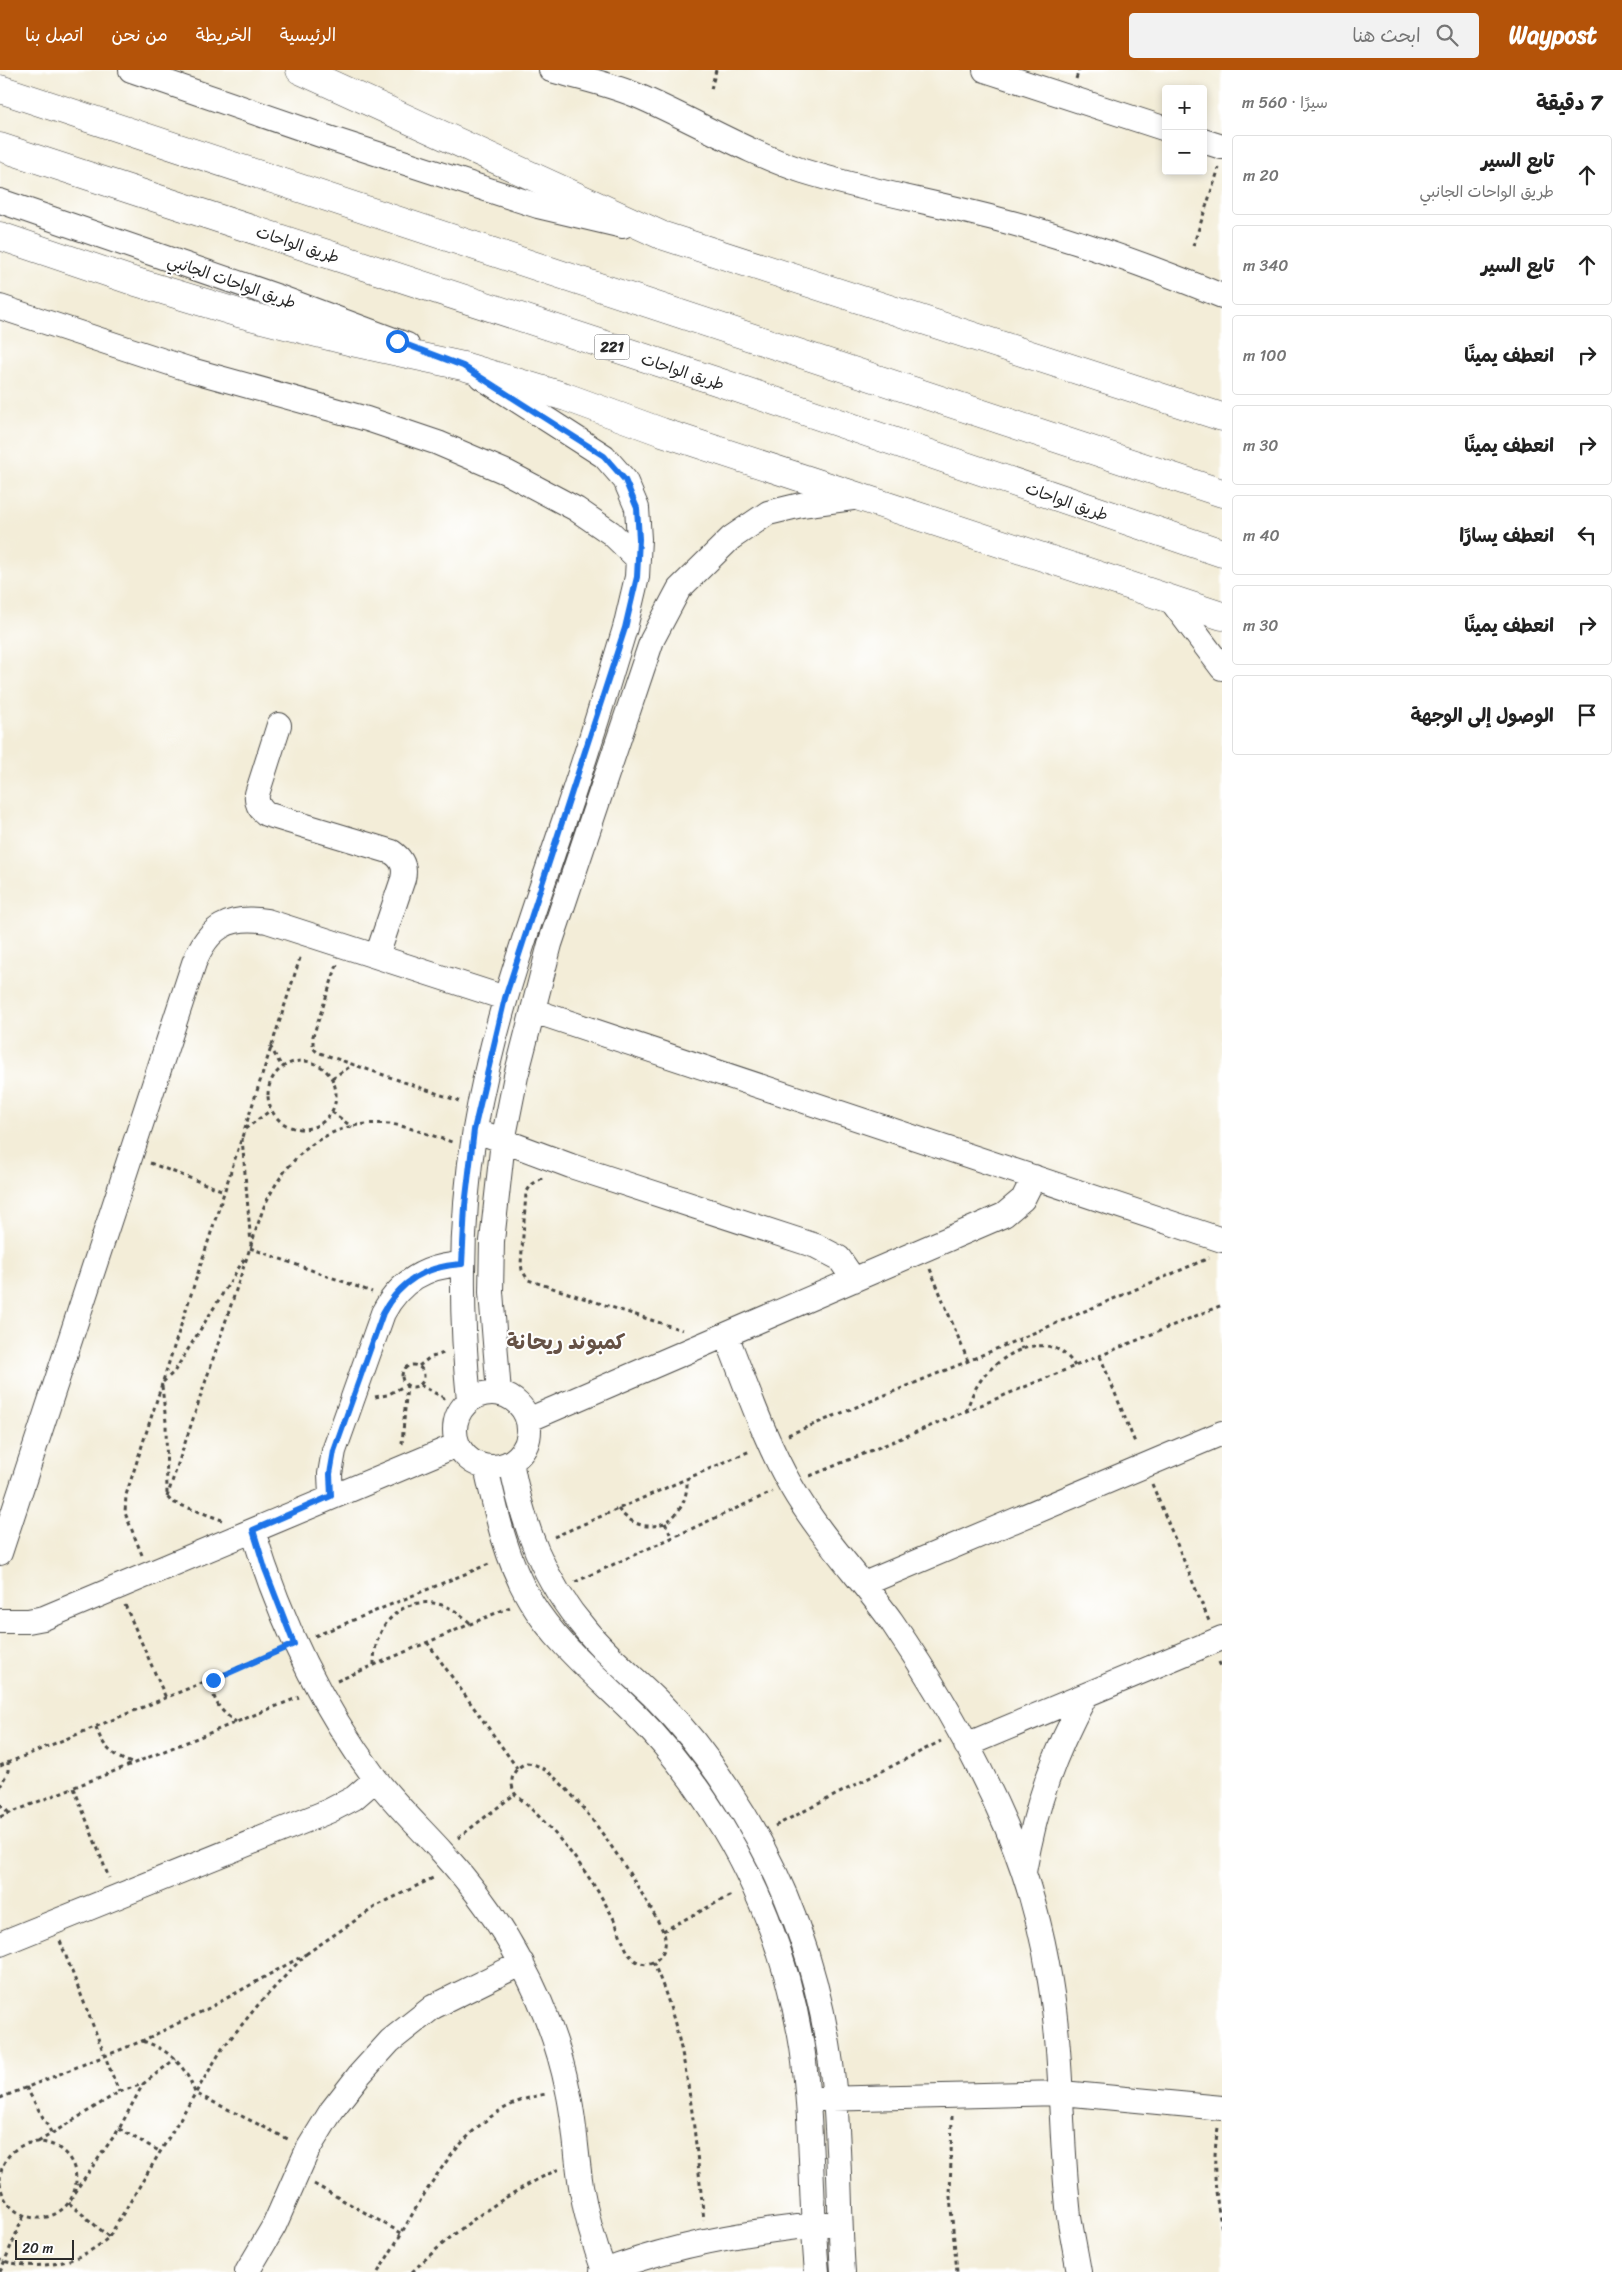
<!DOCTYPE html>
<html lang="ar">
<head>
<meta charset="utf-8">
<style>
  body { margin:0; font-family:Sriracha,"Playpen Sans Arabic",sans-serif; background:#f2f2f2; color:#222; direction:rtl }
  .controls { position:absolute; right:15px; top:15px; display:grid; overflow:hidden; border-radius:5px; box-shadow:0 2px 8px #0003 }
  .controls button { width:45px; height:45px; display:grid; place-items:center; padding:0; border:0; border-bottom:1px solid #e0e0e0; background:#fff; color:#222; font:25px sans-serif }
  .scale { position:absolute; left:15px; bottom:12px; width:59px; box-sizing:border-box; padding-left:5px; border:2px solid #2b2b2b; border-top:0; font-size:14px; line-height:18px; white-space:nowrap; color:#2b2b2b; -webkit-text-stroke:4px #fff; paint-order:stroke }
  .stop { position:absolute; width:15px; height:15px; margin:-11px; border:4px solid #1a73e8; border-radius:50%; background:#fff }
  .stop.end { background:#1a73e8; border-color:#fff; box-shadow:0 1px 5px #0008 }
  .list { margin:0; padding:0; list-style:none }
  h2 { display:flex; justify-content:space-between; align-items:center; height:65px; margin:0; padding:0 20px; font-size:21px }
  h2 small { font-size:16px; font-weight:400; color:#767676 }
  .list li { display:grid; grid-template-columns:32px 1fr auto; gap:15px; align-items:center; box-sizing:border-box; height:80px; margin:0 10px 10px; padding:0 10px; border:1px solid #e0e0e0; border-radius:5px }
  .list b { display:block; font-size:19px; white-space:nowrap }
  .list p { margin:0; font-size:16px; white-space:nowrap; color:#767676 }
  .list em { font-size:16px; font-style:normal; color:#767676 }
  .icon { flex:none; width:28px; height:28px; fill:none; stroke:currentColor; stroke-width:2; stroke-linecap:round; stroke-linejoin:round }
  .map { position:relative; flex:none; width:1222px; height:2202px; overflow:hidden; direction:ltr }
  header { display:flex; align-items:center; gap:30px; box-sizing:border-box; height:70px; padding:0 25px; background:#b45309; color:#fff }
  header strong { font-size:24px }
  nav { display:flex; gap:28px; margin-inline-start:auto; font-size:18px }
  .search { width:350px; height:45px; background:#f2f2f2; display:flex; align-items:center; gap:12px; box-sizing:border-box; padding:0 18px; border-radius:5px; color:#767676; font-size:19px }
  main { display:flex }
  aside { flex:1; background:#fff }
  .map>svg:first-child { display:block }
  .lines { fill:none; stroke-linecap:round; stroke-linejoin:round }
  .minor-casing { stroke:#494845; stroke-width:26 }
  .major-casing { stroke:#494845; stroke-width:29 }
  .highway-casing { stroke:#494845; stroke-width:29 }
  .path { stroke:#494845; stroke-width:3; stroke-dasharray:4 4; stroke-linecap:butt }
  .minor { stroke:#fff; stroke-width:24 }
  .major { stroke:#fff; stroke-width:28 }
  .highway { stroke:#fff; stroke-width:28 }
  .route { stroke:#1a73e8; stroke-width:6 }
  .labels { text-anchor:middle; stroke-width:4; stroke-linejoin:round; paint-order:stroke }
  .shield { fill:#fff; stroke:#6b6b6b; stroke-width:1 }
  .shield-label { font-size:15px; font-weight:bold; fill:#2b2b2b }
  .street-label { font-size:16px; fill:#2b2b2b; stroke:#fff }
  .district-label { font-size:21px; font-weight:bold; fill:#665246; stroke:#fff }
</style>
</head>
<body>
<header>
<strong>Waypost</strong>
<div class="search"><svg class="icon" aria-label="search" viewBox="0 0 24 24"><circle cx="10" cy="10" r="6"/><path d="M15 15l6 6"/></svg>ابحث هنا</div>
<nav><a>الرئيسية</a><a>الخريطة</a><a>من نحن</a><a>اتصل بنا</a></nav>
</header>
<main>
<aside>
<h2>7 دقيقة<small>سيرًا · 560 m</small></h2>
<ul class="list">
<li><svg class="icon" aria-label="ahead" viewBox="0 0 24 24"><path d="M12 20V5M6 11l6-6 6 6"/></svg><div><b>تابع السير</b><p>طريق الواحات الجانبي</p></div><em>20 m</em></li>
<li><svg class="icon" aria-label="ahead" viewBox="0 0 24 24"><path d="M12 20V5M6 11l6-6 6 6"/></svg><div><b>تابع السير</b></div><em>340 m</em></li>
<li><svg class="icon" aria-label="right" viewBox="0 0 24 24"><path d="M7 20v-9h11M14 6l5 5-5 5"/></svg><div><b>انعطف يمينًا</b></div><em>100 m</em></li>
<li><svg class="icon" aria-label="right" viewBox="0 0 24 24"><path d="M7 20v-9h11M14 6l5 5-5 5"/></svg><div><b>انعطف يمينًا</b></div><em>30 m</em></li>
<li><svg class="icon" aria-label="left" viewBox="0 0 24 24"><path d="M17 20v-9H6M10 6l-5 5 5 5"/></svg><div><b>انعطف يسارًا</b></div><em>40 m</em></li>
<li><svg class="icon" aria-label="right" viewBox="0 0 24 24"><path d="M7 20v-9h11M14 6l5 5-5 5"/></svg><div><b>انعطف يمينًا</b></div><em>30 m</em></li>
<li><svg class="icon" aria-label="arrive" viewBox="0 0 24 24"><path d="M6 21V4h12l-3 4 3 4H6"/></svg><div><b>الوصول إلى الوجهة</b></div></li>
</ul>
</aside>
<div class="map">
<svg width="1222" height="2202" viewBox="0 0 1222 2202">
  <rect width="100%" height="100%" fill="#fff"/>
  <filter id="ink" filterUnits="userSpaceOnUse"><feTurbulence type="fractalNoise" baseFrequency=".02" numOctaves="2"/><feDisplacementMap in="SourceGraphic" scale="10" xChannelSelector="R" yChannelSelector="G"/><feConvolveMatrix kernelMatrix="1 2 1 2 8 2 1 2 1" color-interpolation-filters="sRGB"/></filter>
  <filter id="wash" filterUnits="userSpaceOnUse"><feTurbulence type="fractalNoise" baseFrequency=".0096" numOctaves="4" result="noise"/><feDisplacementMap in="SourceGraphic" scale="20" xChannelSelector="R" yChannelSelector="G"/><feGaussianBlur stdDeviation="1.12" result="paint"/><feColorMatrix in="noise" values="0 0 0 0 0 0 0 0 0 0 0 0 0 0 0 0 0 1.4 0 .05"/><feComposite in="paint" operator="in"/></filter>
  <g filter="url(#wash)">
    <rect width="100%" height="100%" fill="#f3edd8"/>
  </g>
  <g filter="url(#ink)">
    <g class="lines">
      <g class="minor-casing">
        <path id="minor" d="M131,0L329,68L538,136L623,156
          M551,0C581,8 610,14 638,26C694,50 745,82 803,101C867,121 933,132 997,149C1074,169 1149,196 1222,226
          M985,0L1166,59
          M1203,71L1222,77
          M0,131L276,226L407,275
          M0,237L191,300L367,349L438,373L508,403L576,439L611,463L638,489
          M1170,529L1222,598
          M279,655L257,724C256,733 259,738 266,744L392,782C402,789 406,797 403,809L377,886
          M534,941L1222,1170
          M488,1065L571,1096L816,1176L839,1188L854,1210
          M726,1265C746,1315 764,1369 791,1416C819,1465 859,1506 892,1552C936,1616 976,1686 1007,1758C1027,1806 1042,1859 1050,1911C1063,1989 1060,2068 1069,2146C1072,2165 1076,2184 1079,2202
          M455 1360a37 37 0 1 1 74 0a37 37 0 1 1-74 0Z
          M499,1323L491,1222L492,1171L503,1071L516,1006L550,874L652,570L679,519L731,468L768,443L801,435L860,427
          M469,1330C460,1240 460,1149 475,1059C493,951 531,849 566,745C587,683 606,621 625,558L637,507L639,469L637,438L625,410L604,386L481,307
          M528,1350L1004,1145L1023,1129L1034,1107
          M511,1392C523,1456 543,1510 586,1560C607,1586 634,1607 657,1630C684,1657 708,1688 728,1719C790,1812 825,1918 835,2029C840,2087 839,2145 843,2202
          M486,1397C496,1442 506,1490 530,1530C557,1575 600,1609 637,1646C662,1671 685,1700 705,1730C755,1803 788,1889 802,1977C813,2051 810,2127 817,2202
          M331,1426L330,1404L334,1381L383,1243C400,1211 426,1196 462,1194
          M253,1461C280,1550 319,1633 375,1708C395,1734 420,1758 442,1782C473,1816 499,1851 520,1891C542,1931 559,1976 568,2021C575,2052 576,2085 581,2116C586,2145 594,2174 604,2201
          M0,1483L194,893C208,857 229,845 267,851L505,928
          M864,1514L1222,1363
          M0,1551H28L44,1548L457,1375
          M966,1675L1222,1568
          M1024,1802C1036,1734 1053,1685 1086,1625
          M0,1874L329,1741L354,1728L376,1709
          M820,2029L1062,2023L1222,2038
          M247,2202L274,2156L308,2079L332,2040L360,2004L390,1971L433,1937L522,1893
          M602,2202C674,2174 750,2161 827,2154"/>
      </g>
      <g class="major-casing">
        <path id="major" d="M300,0L661,165L1222,347
          M0,166L133,211L242,244L352,272L463,296L566,327L662,362L1222,546"/>
      </g>
      <g class="highway-casing">
        <path id="highway" d="M0,19L1222,423
          M0,77L716,311L1222,483"/>
      </g>
      <path class="path" d="M1076,9L1079,0
        M711,19L716,0
        M1193,176L1219,98
        M337,895L313,966V978L317,982L459,1031
        M270,976L282,997
        M268 1025a34 34 0 1 1 68 0a34 34 0 1 1-68 0Z
        M332,1008L354,994
        M332,1042L352,1057
        M245,1059L271,1040
        M242,1068L251,1174
        M150,1093L224,1121
        M542,1108L531,1115L526,1123L521,1194L522,1200L528,1210L682,1260
        M250,1178L372,1222
        M930,1199L968,1291
        M1019,1269L1022,1279
        M1100,1286L1136,1375
        M402 1306a11 11 0 1 1 22 0a11 11 0 1 1-22 0Z
        M419,1296L429,1288L444,1283
        M163,1312L174,1302L246,1186
        M420,1315L448,1330
        M162,1316L166,1352L167,1427L172,1432L222,1450
        M375,1327L387,1325L406,1315
        M966,1341C970,1331 974,1319 981,1310C1003,1281 1051,1257 1075,1296
        M788,1365L968,1291L1209,1188
        M402,1374L407,1315
        M810,1406L1222,1235
        M1152,1414L1209,1551
        M167,1427L263,1139C286,1086 329,1048 390,1054C411,1057 432,1066 452,1072
        M618,1439C647,1474 689,1451 687,1409
        M665,1453L672,1468
        M554,1467L750,1381
        M142,1485L125,1443L126,1425L301,885
        M575,1512L772,1422
        M125,1535L166,1628
        M315,1566L489,1494
        M427,1572L517,1698
        M1219,1592L1222,1599
        M374,1595C373,1538 429,1511 470,1553
        M213,1610C210,1629 221,1642 236,1652
        M337,1611L510,1537
        M96,1657C102,1676 113,1687 132,1693
        M527,1693C565,1693 646,1827 663,1861C674,1887 643,1906 629,1884C621,1871 618,1855 610,1842C585,1797 554,1758 515,1724C508,1710 513,1698 527,1693Z
        M0,1696L277,1582
        M0,1717L8,1701V1693
        M74,1718L109,1808
        M0,1734L9,1743
        M0,1747L299,1627
        M775,1756L941,1671
        M458,1768L515,1724
        M663,1861L733,1824
        M60,1871L119,2022
        M306,1884L378,1835L435,1807
        M653,1892C690,1974 694,2062 704,2150
        M143,1971C170,1980 186,1996 195,2023L290,2070
        M26,2017L51,2062
        M0,2028L142,1971L209,1938L306,1884L258,1935L222,1979L109,2167C79,2194 39,2202 0,2190
        M952,2046L950,2127L957,2202
        M1218,2058C1212,2091 1215,2126 1222,2159
        M119,2059L161,2082
        M38,2072L119,2022L143,2014L175,1989
        M0 2110a38 38 0 1 1 76 0a38 38 0 1 1-76 0Z
        M314,2114L403,2164
        M74,2123L119,2059L143,2014
        M69,2133L109,2167
        M0,2202L24,2145
        M378,2202C421,2136 458,2037 547,2024
        M412,2202C455,2160 504,2124 559,2099"/>
      <use href="#minor" class="minor"/>
      <use href="#major" class="major"/>
      <use href="#highway" class="highway"/>
    </g>
  </g>
  <g class="lines" filter="url(#ink)">
    <path class="route" d="M213,1610L294,1574L265,1499L253,1460L331,1426L330,1404L334,1381L383,1243C400,1211 426,1196 462,1194L465,1136L474,1060L505,928L625,558L637,507L639,469L637,438L625,410L604,386L463,296L397,271"/>
  </g>
  <g class="labels">
    <rect class="shield" x="594.5" y="264.5" width="35" height="25" rx="4"/>
    <g class="shield-label">
      <text x="612" y="282">221</text>
    </g>
    <g class="street-label">
      <text transform="translate(298 174) rotate(18)" y="6">طريق الواحات</text>
      <text transform="translate(232 211) rotate(19)" y="6">طريق الواحات الجانبي</text>
      <text transform="translate(683 301) rotate(18)" y="6">طريق الواحات</text>
      <text transform="translate(1067 431) rotate(19)" y="6">طريق الواحات</text>
    </g>
    <g class="district-label">
      <text x="566" y="1279">كمبوند ريحانة</text>
    </g>
  </g>
</svg>
<div class="controls">
<button>+</button>
<button>−</button>
</div>
<div class="scale">20 m</div>
<div class="stop" style="left:397px;top:271px"></div>
<div class="stop end" style="left:213px;top:1610px"></div>
</div>
</main>
</body>
</html>
